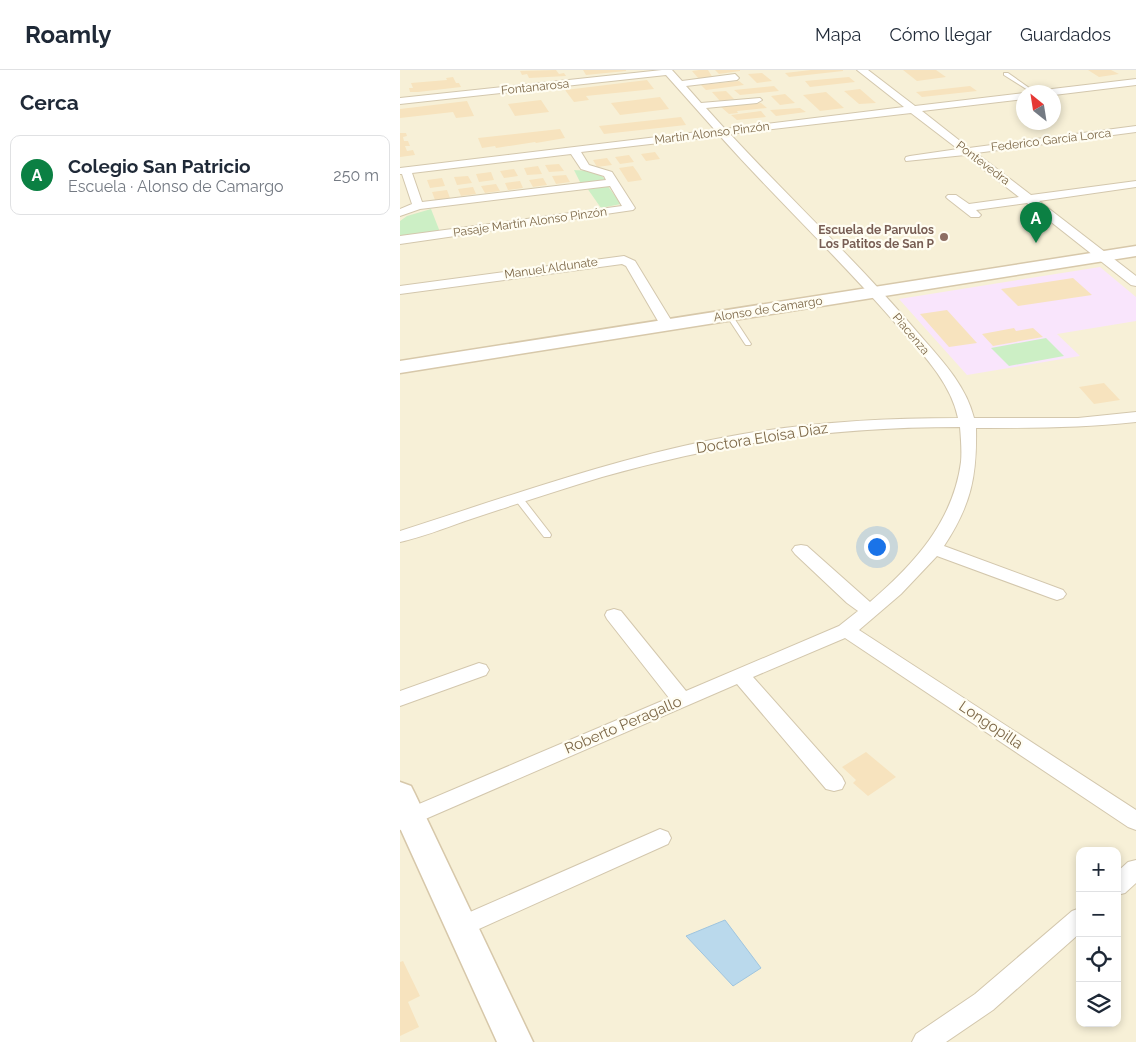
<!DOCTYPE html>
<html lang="es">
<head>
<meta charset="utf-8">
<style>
  body { margin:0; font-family:Raleway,sans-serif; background:#f6f6f7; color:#1f2937 }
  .controls { position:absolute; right:15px; bottom:15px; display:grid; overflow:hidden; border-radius:10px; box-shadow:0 2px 8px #0003 }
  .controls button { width:45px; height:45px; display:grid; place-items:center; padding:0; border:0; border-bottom:1px solid #e0e1e3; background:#fff; color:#1f2937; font:25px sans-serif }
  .compass { position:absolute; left:616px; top:15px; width:45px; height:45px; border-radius:50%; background:#fff; box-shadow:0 2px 8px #0003; rotate:330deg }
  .you { position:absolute; left:476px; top:476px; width:18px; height:18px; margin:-12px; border:4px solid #fff; border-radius:50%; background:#1a73e8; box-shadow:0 0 0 8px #1a73e833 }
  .badge { display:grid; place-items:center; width:32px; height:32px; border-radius:50%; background:#0b8043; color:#fff; font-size:16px; font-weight:700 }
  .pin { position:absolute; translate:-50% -41px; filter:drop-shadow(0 1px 2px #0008) }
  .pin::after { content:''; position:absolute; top:26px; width:18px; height:15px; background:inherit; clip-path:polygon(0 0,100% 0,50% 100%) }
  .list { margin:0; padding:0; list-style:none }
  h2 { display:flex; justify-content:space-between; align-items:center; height:65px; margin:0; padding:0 20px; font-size:21px }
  h2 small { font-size:16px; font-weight:400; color:#747a83 }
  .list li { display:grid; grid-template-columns:32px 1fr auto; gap:15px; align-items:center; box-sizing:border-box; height:80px; margin:0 10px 10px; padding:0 10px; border:1px solid #e0e1e3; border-radius:10px }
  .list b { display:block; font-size:19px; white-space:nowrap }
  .list p { margin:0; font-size:16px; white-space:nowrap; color:#747a83 }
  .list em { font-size:16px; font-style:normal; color:#747a83 }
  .icon { flex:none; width:28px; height:28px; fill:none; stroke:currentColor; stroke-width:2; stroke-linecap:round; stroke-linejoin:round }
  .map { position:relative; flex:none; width:736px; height:972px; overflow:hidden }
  header { display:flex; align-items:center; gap:30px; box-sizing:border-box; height:70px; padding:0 25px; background:#fff; border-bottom:1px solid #e0e1e3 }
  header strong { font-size:24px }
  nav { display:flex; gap:28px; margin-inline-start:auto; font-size:18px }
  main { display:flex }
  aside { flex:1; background:#fff }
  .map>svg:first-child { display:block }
  .residential { fill:#f7f0d7; fill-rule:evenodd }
  .education { fill:#f9e5fc }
  .green { fill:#ccefc5 }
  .water { fill:#bad9ec; stroke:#9fc5df }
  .building { fill:#f7e3be }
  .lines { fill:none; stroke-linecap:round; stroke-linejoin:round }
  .lane-casing { stroke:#d3c7ad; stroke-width:2 }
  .street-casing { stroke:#d3c7ad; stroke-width:2 }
  .secondary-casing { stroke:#d7c8aa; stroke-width:3 }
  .lane { fill:#fff; fill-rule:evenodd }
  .street { fill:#fff; fill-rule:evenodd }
  .secondary { fill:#fff; fill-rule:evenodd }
  .education-dot { fill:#8d6e63; stroke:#fffdf2; stroke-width:2 }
  .labels { text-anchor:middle; stroke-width:4.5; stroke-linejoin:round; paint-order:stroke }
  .far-street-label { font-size:12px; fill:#7d6848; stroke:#fffdf2 }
  .far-education-label { font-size:12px; font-weight:bold; fill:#785e54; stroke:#fffdf2; text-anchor:end }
  .street-label { font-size:15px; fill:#7d6848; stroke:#fffdf2 }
</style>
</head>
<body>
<header>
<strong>Roamly</strong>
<nav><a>Mapa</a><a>Cómo llegar</a><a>Guardados</a></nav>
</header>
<main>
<aside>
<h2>Cerca<small></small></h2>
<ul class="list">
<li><span class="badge">A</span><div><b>Colegio San Patricio</b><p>Escuela · Alonso de Camargo</p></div><em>250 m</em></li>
</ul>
</aside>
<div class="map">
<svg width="736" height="972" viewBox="0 0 736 972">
  <rect width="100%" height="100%" fill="#fffbe9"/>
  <path class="residential" d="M0,0H736V972H0ZM624,22H654V52H624ZM680,781H717V953H680Z"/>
  <path class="education" d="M700,197L736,227V251L657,264L680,286L567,305L499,229Z"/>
  <path class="green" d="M174,100C188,101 198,100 207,111L181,114Z
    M207,115L221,134L201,138L187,118Z
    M31,139L40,162L0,166V151L7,146Z
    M646,268L664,286L609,296L591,278Z"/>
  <path class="water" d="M325,850L361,898L333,916L286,866Z"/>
  <path class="building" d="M156,0L159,4L164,3L166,6L129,8L127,4L122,5L120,1Z
    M183,0H226V1L186,5Z
    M299,0H308L313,8L299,9L292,1Z
    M315,0H340V1L319,4Z
    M411,0H443V1L389,7L385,3Z
    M503,0H536L546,7L517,11Z
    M688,0H711L719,4L699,7Z
    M362,3L372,11L357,13L348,4Z
    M53,7L56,13H59L61,17L18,22H10L9,18H13L11,13L47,10L46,8Z
    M449,7L455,12L410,17L405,11Z
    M247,10L254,19L186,26L189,30L174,32L165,20Z
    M339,11L344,15L306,20L301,15Z
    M374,16L379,21L340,25L334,20Z
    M570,16L577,21L522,27L516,22Z
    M460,19L476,33L459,34L444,21Z
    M326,21L334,29L320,31L312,22Z
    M426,22L444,38L420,41L403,25Z
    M385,24L395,33L380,35L371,26Z
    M260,27L269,39L220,45L211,33Z
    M141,30L149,42L115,46L108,34Z
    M67,31L74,46L56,48L53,42L0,48V39Z
    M361,33L367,38L337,41L338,43L329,44L321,37Z
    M400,38L406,42L376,46L370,40Z
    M361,41L366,47L337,50L331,45Z
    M281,47L286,55L204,64L199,56Z
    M160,59L165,68L136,73L135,72L96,78L95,76L82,78L78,68Z
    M0,63H6L7,66L3,67L4,71H8L10,76H5L7,81L13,80L15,85L0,87Z
    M255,82L260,89L246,91L241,84Z
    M229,85L234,92L220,94L215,87Z
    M207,88L212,95L197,97L193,90Z
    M159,94L164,101L149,102L145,95Z
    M138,96L142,104L127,105L124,98Z
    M233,96L238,103L242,110L228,112L219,98Z
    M114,99L118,106L104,108L100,101Z
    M91,102L94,110L79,112L76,104Z
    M166,105L170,112L156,114L152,106Z
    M68,106L72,113L57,115L54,107Z
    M42,108L45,116L30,118L27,110Z
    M143,108L147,115L133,117L129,110Z
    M120,111L123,118L108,120L105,113Z
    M96,114L100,121L85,123L81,116Z
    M73,117L76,124L61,126L58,119Z
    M47,120L50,128L35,130L32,122Z
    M673,208L692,225L618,236L601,219Z
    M547,240L577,273L549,277L520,244Z
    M614,258L616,261L633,258L643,267L593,276L582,264Z
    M704,313L720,330L694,334L679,317Z
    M466,682L496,707L468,726L453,713L456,710L442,697Z
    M3,891L20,926L8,932L19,957L0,966V892Z"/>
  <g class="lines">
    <g class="lane-casing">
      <path id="lane" d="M604,3H608L635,22H631L604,5Z
        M329,243L332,245L351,274L350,275H346L345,274L326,245Z
        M116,427H122L150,463L151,465L150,467H144L116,431L115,429Z"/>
    </g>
    <g class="street-casing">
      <path id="street" d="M262,0H272L282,11L335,4L339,8L337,10L286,16L301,33L360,28L362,30L357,33L306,38L325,59L504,37L457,0H468L515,36L624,23V29L522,41L569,78L736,56V62L576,83L631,125L736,111V117L639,131L736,206V216L731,215L627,133L576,140L581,145L579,147H571L548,129L546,127L548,125H556L569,134L619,127L565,85L506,91L505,89L506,87L510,86L558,79L511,43L330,64C392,131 459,193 518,263C540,288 566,315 574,348H678L736,342V352C683,358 629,358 576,358C577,407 571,435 544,476L663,520L666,524L663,528L657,530L651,528L537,486L501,524L459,560L736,740V760L728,757L445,568L353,607L442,707L445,713L442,719L434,721L426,719L337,614L0,760V742L269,628L207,549L205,545L207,541L214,539L221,541L286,621L439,556L458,541L447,533L395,484L392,480L395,476L401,475L407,476L470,532C514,494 553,452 561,392C562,381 561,369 560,357C433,357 325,372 202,407C156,421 110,436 65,451C43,459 22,467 0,472V461C113,425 226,384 343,364C414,352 486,348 558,348C551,312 520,281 496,254C440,189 377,130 320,66L181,82L189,95L212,102L235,138L233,140L0,174V166L222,136L210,116L20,139L0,146V139L12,134L2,104H0V98L315,60L266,5L0,34V28ZM171,84L181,99L204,106L206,110L22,132L12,103Z
        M736,9V15L654,25V22H647L652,19Z
        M224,186L235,191L274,255L272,258H262L226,196L222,194L0,224V216Z
        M79,593L86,595L89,600L86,605L0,636V621Z
        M260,759L268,762L271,768L268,774L70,863L62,866L54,863L50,856L54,849Z
        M736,790V813L725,823L717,825V802L728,792Z
        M680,838V863L593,940L546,972H512L516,964L575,924L672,841Z"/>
    </g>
    <g class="secondary-casing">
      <path id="secondary" d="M736,176V186L0,303V291Z
        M0,712L11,716L15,724L133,972H97L0,758Z"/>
    </g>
    <use href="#lane" class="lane"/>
    <use href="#street" class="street"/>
    <use href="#secondary" class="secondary"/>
  </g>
  <circle class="education-dot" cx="544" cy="167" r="5"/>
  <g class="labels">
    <g class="far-street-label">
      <text transform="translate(135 17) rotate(-6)" y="4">Fontanarosa</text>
      <text transform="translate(312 63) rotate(-7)" y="4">Martín Alonso Pinzón</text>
      <text transform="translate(651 70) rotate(-7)" y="4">Federico García Lorca</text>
      <text transform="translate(583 93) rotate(37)" y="4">Pontevedra</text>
      <text transform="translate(130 152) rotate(-8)" y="4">Pasaje Martín Alonso Pinzón</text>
      <text transform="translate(151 198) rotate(-8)" y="4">Manuel Aldunate</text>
      <text transform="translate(368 239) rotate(-9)" y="4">Alonso de Camargo</text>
      <text transform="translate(511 264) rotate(50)" y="4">Piacenza</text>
    </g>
    <g class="far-education-label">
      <text x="534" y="164">Escuela de Parvulos<tspan x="534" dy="14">Los Patitos de San P</tspan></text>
    </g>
    <g class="street-label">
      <text transform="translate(362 368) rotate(-9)" y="5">Doctora Eloísa Díaz</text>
      <text transform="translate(223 655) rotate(-23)" y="5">Roberto Peragallo</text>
      <text transform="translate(591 655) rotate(34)" y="5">Longopilla</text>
    </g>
  </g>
</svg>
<div class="controls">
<button>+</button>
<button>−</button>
<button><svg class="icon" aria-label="locate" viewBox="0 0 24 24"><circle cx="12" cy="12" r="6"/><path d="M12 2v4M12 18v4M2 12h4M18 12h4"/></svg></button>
<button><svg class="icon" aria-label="layers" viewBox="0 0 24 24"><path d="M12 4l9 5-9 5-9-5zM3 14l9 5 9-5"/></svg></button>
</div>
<svg class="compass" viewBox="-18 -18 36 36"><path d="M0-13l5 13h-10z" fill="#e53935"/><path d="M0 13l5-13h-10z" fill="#747a83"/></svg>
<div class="you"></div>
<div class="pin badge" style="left:636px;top:173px">A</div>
</div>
</main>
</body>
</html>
